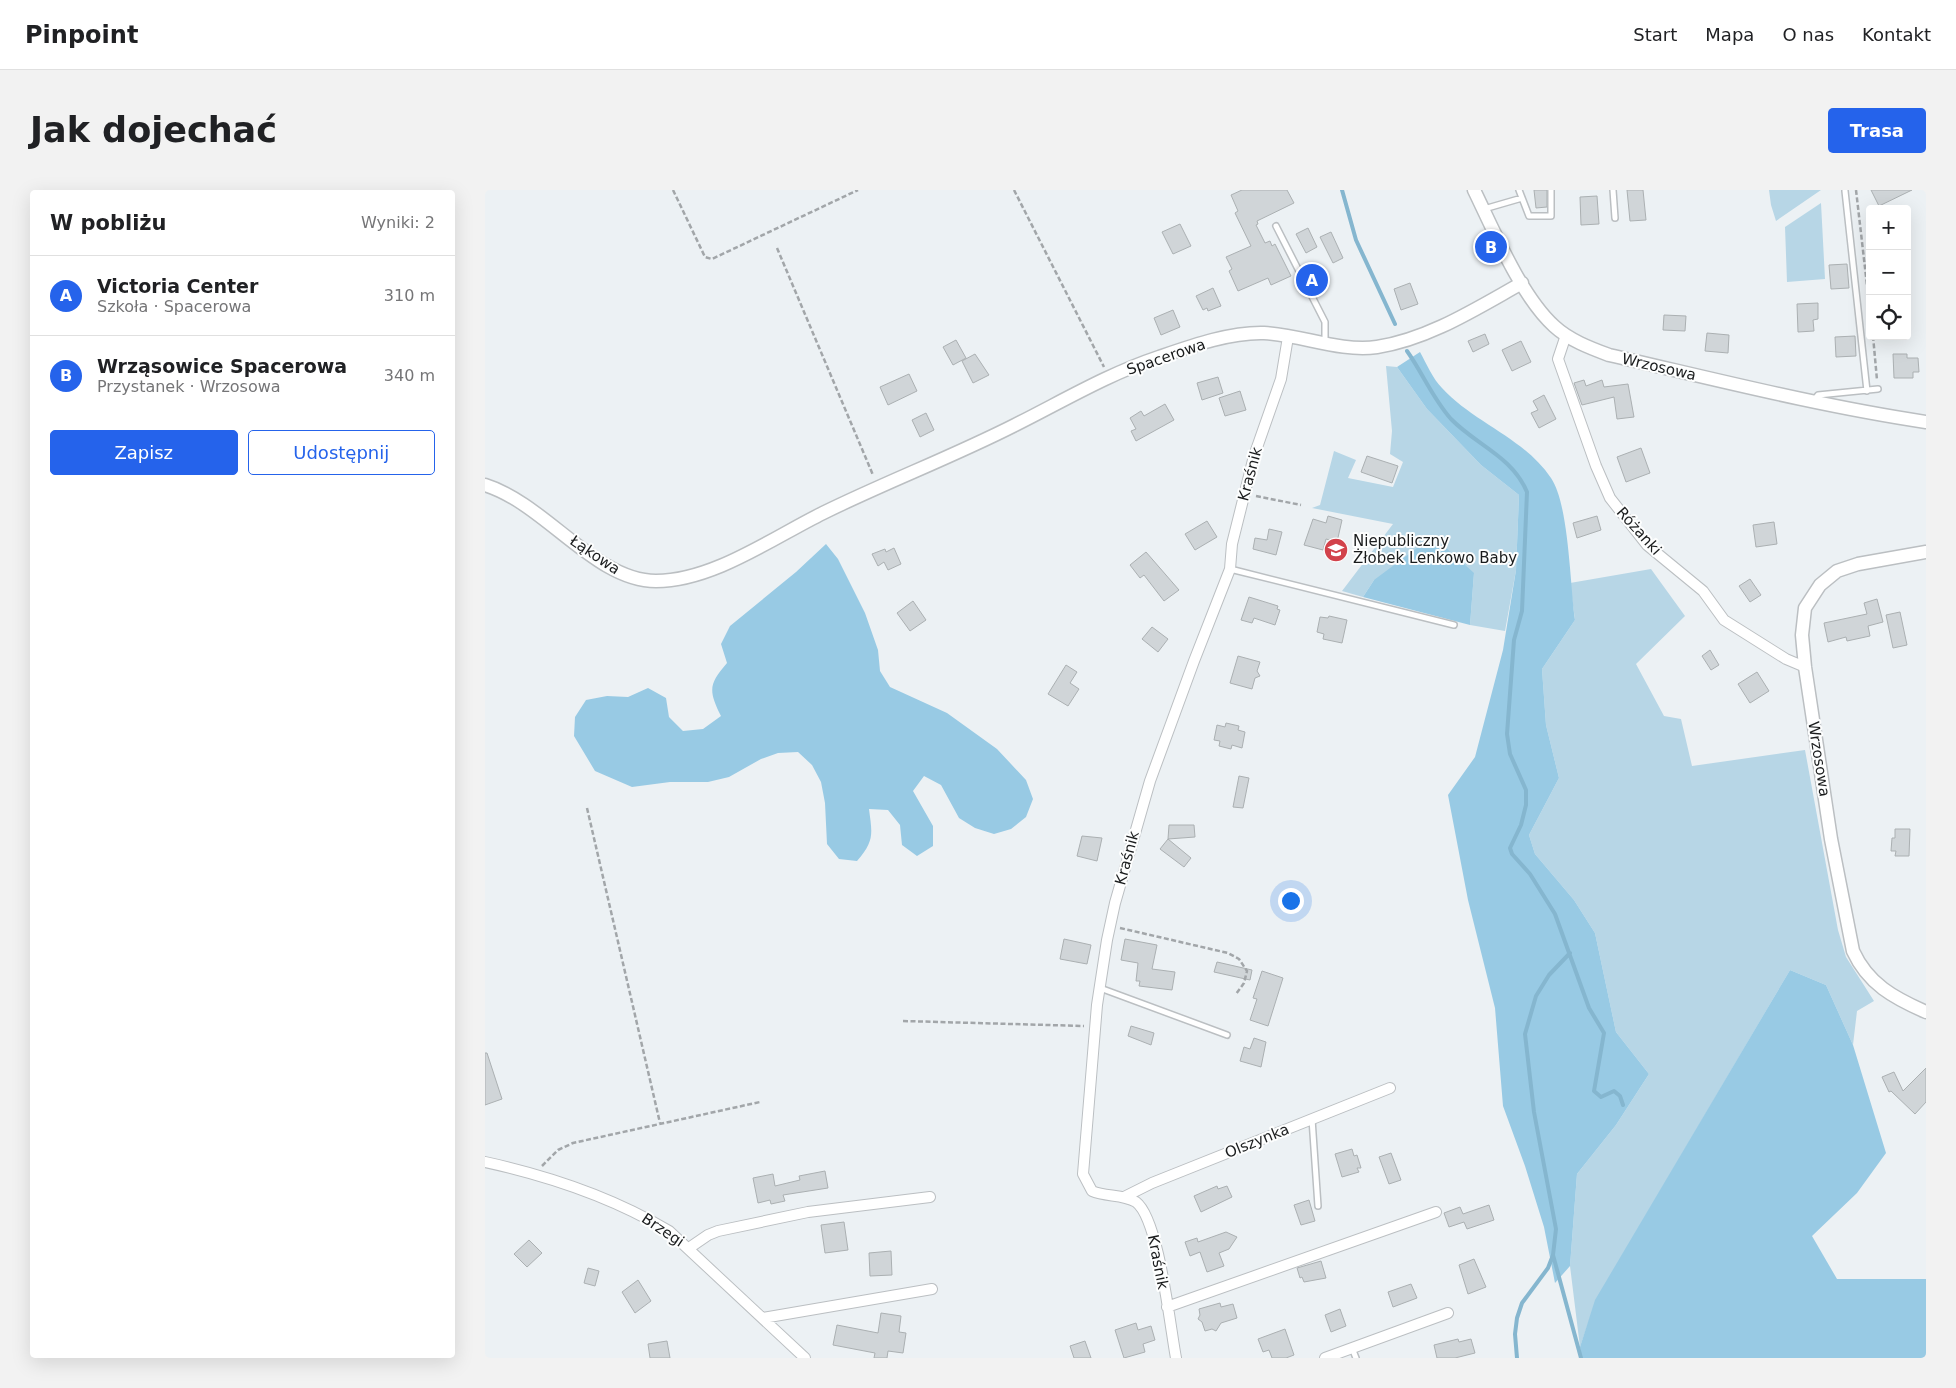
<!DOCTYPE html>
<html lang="pl">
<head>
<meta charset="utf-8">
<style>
  body { margin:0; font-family:"DejaVu Sans",sans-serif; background:#f2f2f2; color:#202124 }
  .controls { position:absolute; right:15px; top:15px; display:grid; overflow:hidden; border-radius:5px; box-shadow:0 5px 20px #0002 }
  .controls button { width:45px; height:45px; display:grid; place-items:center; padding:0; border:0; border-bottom:1px solid #e0e0e0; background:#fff; color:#202124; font:25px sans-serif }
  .you { position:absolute; left:805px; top:710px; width:18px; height:18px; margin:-12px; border:4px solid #fff; border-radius:50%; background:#1a73e8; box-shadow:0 0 0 8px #1a73e833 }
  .badge { display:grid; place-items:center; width:32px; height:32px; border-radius:50%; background:#2563eb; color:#fff; font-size:16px; font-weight:700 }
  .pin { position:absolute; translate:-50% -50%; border:2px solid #fff; box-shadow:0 1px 5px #0006 }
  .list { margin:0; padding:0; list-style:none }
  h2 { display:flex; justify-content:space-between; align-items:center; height:65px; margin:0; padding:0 20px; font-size:21px }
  h2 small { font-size:16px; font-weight:400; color:#757577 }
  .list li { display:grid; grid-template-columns:32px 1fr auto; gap:15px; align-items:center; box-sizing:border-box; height:80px; padding:0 20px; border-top:1px solid #e0e0e0 }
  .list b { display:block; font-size:19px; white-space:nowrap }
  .list p { margin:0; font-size:16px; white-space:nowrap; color:#757577 }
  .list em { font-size:16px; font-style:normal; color:#757577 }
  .actions { display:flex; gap:10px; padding:15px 20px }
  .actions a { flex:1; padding:11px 0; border:1px solid #2563eb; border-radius:5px; text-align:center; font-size:18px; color:#2563eb }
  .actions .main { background:#2563eb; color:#fff }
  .icon { flex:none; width:28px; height:28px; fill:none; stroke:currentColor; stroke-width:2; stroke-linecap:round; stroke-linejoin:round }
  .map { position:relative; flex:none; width:1441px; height:1168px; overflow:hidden; border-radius:5px }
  header { display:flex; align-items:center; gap:30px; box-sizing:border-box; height:70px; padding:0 25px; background:#fff; border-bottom:1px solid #e0e0e0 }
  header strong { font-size:24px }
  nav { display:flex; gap:28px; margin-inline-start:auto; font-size:18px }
  .intro { display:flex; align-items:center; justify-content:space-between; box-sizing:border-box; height:120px; padding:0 30px }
  h1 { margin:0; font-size:35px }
  .button { padding:12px 22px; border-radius:5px; background:#2563eb; color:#fff; font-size:18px; font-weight:700 }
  main { display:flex; gap:30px; padding:0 30px }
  aside { flex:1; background:#fff; border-radius:5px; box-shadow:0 5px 20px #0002 }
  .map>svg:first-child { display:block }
  .green { fill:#b7d6e6 }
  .forest { fill:#98cae4 }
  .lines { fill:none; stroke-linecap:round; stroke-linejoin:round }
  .stream { stroke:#85b6cf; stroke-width:4 }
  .building { fill:#d0d5d8; stroke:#abb0b2 }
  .service-casing { stroke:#bbbfc2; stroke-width:8 }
  .minor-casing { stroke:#bbbfc2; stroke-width:12 }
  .tertiary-casing { stroke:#bbbfc2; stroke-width:15 }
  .path { stroke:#a2a6a9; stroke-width:2.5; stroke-dasharray:5 2.5; stroke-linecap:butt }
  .service { stroke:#fff; stroke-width:5 }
  .minor { stroke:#fff; stroke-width:10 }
  .tertiary { stroke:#fff; stroke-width:12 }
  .labels { text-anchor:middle; stroke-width:4; stroke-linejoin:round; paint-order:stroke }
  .street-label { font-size:15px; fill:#1a1c1d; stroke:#fdfefe }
  .poi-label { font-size:15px; fill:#1a1c1d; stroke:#fdfefe; text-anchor:start }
</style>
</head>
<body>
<header>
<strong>Pinpoint</strong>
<nav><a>Start</a><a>Mapa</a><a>O nas</a><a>Kontakt</a></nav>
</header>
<div class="intro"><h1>Jak dojechać</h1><a class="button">Trasa</a></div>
<main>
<aside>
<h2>W pobliżu<small>Wyniki: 2</small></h2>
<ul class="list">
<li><span class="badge">A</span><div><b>Victoria Center</b><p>Szkoła · Spacerowa</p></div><em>310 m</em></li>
<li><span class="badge">B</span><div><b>Wrząsowice Spacerowa</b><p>Przystanek · Wrzosowa</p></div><em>340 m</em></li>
</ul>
<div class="actions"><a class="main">Zapisz</a><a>Udostępnij</a></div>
</aside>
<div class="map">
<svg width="1441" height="1168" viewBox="0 0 1441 1168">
  <rect width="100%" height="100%" fill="#ecf1f4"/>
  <path class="green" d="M1284,0H1336L1291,31L1286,15Z
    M1336,13L1340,89L1302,92L1300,37Z
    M901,176L912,177L942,219L996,275L1034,305L1031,380L1020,441L985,435L989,383L889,390L878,407L857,401L908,334L827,318L835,315L849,261L871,270L863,288L908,297L918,272L905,264L907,241Z
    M1166,379L1200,426L1151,474L1179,526L1196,529L1207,576L1320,560L1353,740L1361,767L1389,811L1372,821L1368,855L1341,795L1305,780L1111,1110L1095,1157L1085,1076L1092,984L1131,935L1164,884L1131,842L1110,743L1089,710L1050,664L1044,645L1074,588L1061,535L1057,479L1090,430L1085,393Z"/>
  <path class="forest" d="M935,162C941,173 948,189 957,198C989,233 1038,247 1066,288C1084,314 1085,395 1090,430L1057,479L1061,535L1074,588L1044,645L1050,664L1089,710L1110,743L1131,842L1164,884L1131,935L1092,984L1085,1076L1070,1093L1059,1037L1040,976L1018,916L1010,818L983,710L963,605L990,567L1018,460L1031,380L1034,305L996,275L942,219L912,177Z
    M948,346L989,383L985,435L878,407L889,390Z
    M341,354L353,369L380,423L393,460L395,481L405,497L462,523L512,559L541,590L548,609L541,627L526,639L509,644L490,638L474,628L456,595L439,586L428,601L448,636V656L432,666L417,655L415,635L403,620L384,619C387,643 390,651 372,671L354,669L342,654L340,613L336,592L327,575L313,562L293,563L276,569L244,587L223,592H185L147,597L110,581L89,546L90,527L101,510L122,506L143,507L163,498L181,508L184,527L198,541L218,539L236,526C223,500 224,494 242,473L236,454L245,436L311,382Z
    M1305,780L1341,795L1368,855L1401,963L1372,1003L1327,1046L1352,1089H1441V1168H1096L1095,1157L1110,1110Z"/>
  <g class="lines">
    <path class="stream" d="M857,0L871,50L910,134
      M922,161C937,182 948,209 966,229C991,255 1027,266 1042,302L1037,421L1029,450L1022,544L1025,564L1041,600V615L1036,635L1025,658L1027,664L1045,684L1070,724L1104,818L1119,843L1109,901L1116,907L1129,901L1135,906L1138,915
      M1068,1065L1096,1168
      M1032,1168L1030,1144L1032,1128L1037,1113L1063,1078L1068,1065L1071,1039L1049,922L1040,844L1051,806L1064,785L1085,763"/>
  </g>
  <path class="building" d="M757,0H802L809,13L772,31L773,34L771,35L780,53L785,51L787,56L790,54L806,86L786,95L783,88L753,101L744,81L747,79L741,67L766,56L750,23L753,21L746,5Z
    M1049,0H1062V17L1051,18Z
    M1142,0H1158L1161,30L1145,31Z
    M1386,0H1427L1394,16Z
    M1112,6L1114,34L1096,35L1095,7Z
    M695,34L706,56L688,64L677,42Z
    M823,38L832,57L821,63L811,44Z
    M846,42L858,68L848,73L835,47Z
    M1362,74L1364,98L1346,99L1344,75Z
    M925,93L933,114L916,120L909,99Z
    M728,98L736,116L723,121L722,118L718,120L711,106Z
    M1333,113V129L1328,130L1329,141L1313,142L1312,114Z
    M688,120L695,137L676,145L669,128Z
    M1179,125L1201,126L1200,141L1178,140Z
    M1222,143L1244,145L1243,163L1220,161Z
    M1000,144L1004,154L988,162L983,151Z
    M1370,146L1371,166L1351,167L1350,147Z
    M471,150L481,168L468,175L458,157Z
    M1036,151L1046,172L1027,181L1017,160Z
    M490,164L504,185L488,193L477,171Z
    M1408,164H1422V168H1433L1434,182H1428V188H1409Z
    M424,184L432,201L403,215L395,197Z
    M733,187L738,203L717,210L712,193Z
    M1099,190L1101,196L1117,190L1119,197L1143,194L1149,227L1132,229L1129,207L1097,215L1089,193Z
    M755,201L761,220L740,226L734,208Z
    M1059,205L1071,229L1054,238L1046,223L1053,220L1048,211Z
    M680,214L689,230L651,251L646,241L651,239L645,228L656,221L659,226Z
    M441,223L449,240L435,247L427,230Z
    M1156,258L1165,283L1141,292L1132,267Z
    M882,266L913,276L907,293L876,282Z
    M843,326L857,330L852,352L841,349L838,360L819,355L828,329L841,333Z
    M1112,326L1116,340L1092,348L1088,333Z
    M722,331L732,347L710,360L700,344Z
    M1289,332L1292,354L1271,357L1268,335Z
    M784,339L797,342L791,365L768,359L770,348L782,350Z
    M409,358L416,374L403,380L399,372L393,376L387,364L400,359L401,362Z
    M661,362L694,400L679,411L659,385L655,388L645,375Z
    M1265,389L1276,405L1265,412L1254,396Z
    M764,407L793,416L792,419L795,420L790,435L769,428L767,433L756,430Z
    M1392,409L1398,432L1383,436L1385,446L1362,451L1361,447L1343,452L1339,433L1382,424L1379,413Z
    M428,411L441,430L425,441L412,423Z
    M1415,422L1422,455L1408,458L1401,425Z
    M844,426L862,430L857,453L838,449L839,444L832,442L835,427L843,428Z
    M667,437L683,449L673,462L657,449Z
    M1225,460L1234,475L1226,480L1217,466Z
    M753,466L775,472L772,481L775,486L770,488L767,499L745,493Z
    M581,475L592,482L585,493L594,499L583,516L563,504Z
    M1272,482L1284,501L1265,513L1253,494Z
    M741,533L754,536L753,540L760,542L757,558L747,555L746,559L734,556L735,551L729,550L732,535L740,537Z
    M754,586L764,588L758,618L748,617Z
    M684,635H709L710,647L683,649Z
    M1410,639H1425L1424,666H1410L1411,661H1406L1407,648H1410Z
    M597,646L617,648L612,671L592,666Z
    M683,649L706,668L699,677L675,659Z
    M579,749L606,755L602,774L575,769Z
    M640,749L672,755L667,779L690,782L687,800L654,796L655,791H651L653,773L636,770Z
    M732,772L767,780L765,790L729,782Z
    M777,781L798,788L783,836L765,830L772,809L768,808Z
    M646,836L669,843L666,855L643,846Z
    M769,848L781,852L776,877L755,871L759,857L765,859Z
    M0,863H2L17,909L0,915Z
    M1441,878V912L1430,924L1406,901L1404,902L1397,887L1409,882L1418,901Z
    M867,959L869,966L872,965L876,978H872L874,982L857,987L850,964Z
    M906,963L916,990L904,994L894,967Z
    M340,981L343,998L298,1005L300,1011L286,1014L285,1010L273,1013L268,988L288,984L290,996L315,990L314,986Z
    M732,996L733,999L742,996L747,1007L716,1022L709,1006Z
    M824,1010L830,1031L816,1035L809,1015Z
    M1004,1015L1009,1030L982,1039L979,1032L964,1037L959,1023L975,1017L978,1024Z
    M359,1032L363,1060L340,1063L336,1035Z
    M741,1042L752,1047L744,1059L734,1063L739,1076L722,1082L715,1062L705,1066L700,1052L712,1048L713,1052Z
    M44,1050L57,1063L42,1077L29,1064Z
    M406,1061L407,1085L385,1086L384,1063Z
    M989,1069L1001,1097L983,1104L974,1075Z
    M836,1071L841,1088L819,1092L817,1087L815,1088L812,1078Z
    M103,1078L114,1081L110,1096L99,1093Z
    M153,1090L166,1111L150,1123L137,1102Z
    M926,1094L932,1108L908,1117L903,1102Z
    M735,1113L736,1117L748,1114L752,1128L736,1133L731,1141L727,1139L720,1141L717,1132L713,1129L715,1125L714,1119Z
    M855,1119L861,1136L846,1142L840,1125Z
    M396,1123L416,1126L414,1142L421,1143L418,1163L403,1161L402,1168H389L390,1163L348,1155L352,1135L393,1143Z
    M651,1133L653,1140L666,1136L670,1150L658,1154L660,1162L639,1168L630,1140Z
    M800,1139L809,1165L801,1168H787L784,1160L778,1162L773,1149Z
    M973,1149L974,1152L986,1149L990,1163L970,1168H952L949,1155Z
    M182,1151L185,1168H165L163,1154Z
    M600,1151L606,1168H589L585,1156Z"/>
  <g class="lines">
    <g class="service-casing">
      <path id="service" d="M1034,0L1044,26H1066V0
        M1128,0L1130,28
        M1360,1L1382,201
        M999,19L1037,8
        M791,36L840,132V153
        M1329,210L1333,205L1393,199
        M745,379L969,435
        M615,798L742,845
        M827,929L833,1016
        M867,1158L871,1168"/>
    </g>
    <g class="minor-casing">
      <path id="minor" d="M1081,145L1073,169L1111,276L1125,308L1162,355L1218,401L1239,430L1301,469L1320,477
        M0,972C64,986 127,1007 184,1041L320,1168
        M639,1007L667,993L905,898
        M204,1058L223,1045L233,1041L323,1022L445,1007
        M682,1117L951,1022
        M278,1128L447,1099
        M691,1168C685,1137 674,1029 651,1012C638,1004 621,1007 607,1001L598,984L612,815L622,750L630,713L665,591L709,471L745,379L747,354L769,266L796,189L803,147
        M840,1168L963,1123"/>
    </g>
    <g class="tertiary-casing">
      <path id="tertiary" d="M989,0C1009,41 1036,106 1069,136C1084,150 1105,158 1124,165C1229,189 1334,216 1441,232
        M0,295C61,314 110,391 171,391C228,391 289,347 338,323C401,292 467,267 530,235C578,211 623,184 674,167C706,156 745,142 779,143C817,145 854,162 892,157C944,149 992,118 1037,93
        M1441,362L1373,374L1352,381L1335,395L1320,418L1317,445L1320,477L1346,649L1368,761C1383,794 1409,808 1441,822"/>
    </g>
    <path class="path" d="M188,0L220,67L227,69L373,0
      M529,0L619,177
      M1371,0L1385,121
      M292,58L388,285
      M1388,146L1392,190
      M771,306L816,315
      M102,618L175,933
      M635,738L743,763L754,769L762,781L759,793L751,804
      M418,831L599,836
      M57,976L73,960L88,953L275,912"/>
    <use href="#service" class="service"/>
    <use href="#minor" class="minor"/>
    <use href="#tertiary" class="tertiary"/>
  </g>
  <defs>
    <g id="school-disc" transform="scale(1.25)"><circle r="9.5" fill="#d2424b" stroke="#fdfefe"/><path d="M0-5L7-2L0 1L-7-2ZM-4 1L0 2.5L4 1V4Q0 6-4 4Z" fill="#fff"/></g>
  </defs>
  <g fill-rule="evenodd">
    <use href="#school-disc" x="851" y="360"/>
  </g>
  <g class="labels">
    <g class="street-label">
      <text transform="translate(681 167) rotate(-19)" y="5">Spacerowa</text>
      <text transform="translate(1174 177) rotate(13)" y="5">Wrzosowa</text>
      <text transform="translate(765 284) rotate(-75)" y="5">Kraśnik</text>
      <text transform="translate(1154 341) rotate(48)" y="5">Różanki</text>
      <text transform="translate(110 365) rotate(34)" y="5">Łąkowa</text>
      <text transform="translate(1334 569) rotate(81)" y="5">Wrzosowa</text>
      <text transform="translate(642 668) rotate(-75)" y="5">Kraśnik</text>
      <text transform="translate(772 951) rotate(-22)" y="5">Olszynka</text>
      <text transform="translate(178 1040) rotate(34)" y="5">Brzegi</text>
      <text transform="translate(673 1072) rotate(79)" y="5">Kraśnik</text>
    </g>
    <g class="poi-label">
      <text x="868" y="356">Niepubliczny<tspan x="868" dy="17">Żłobek Lenkowo Baby</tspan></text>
    </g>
  </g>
</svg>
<div class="controls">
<button>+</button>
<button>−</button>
<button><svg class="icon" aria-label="locate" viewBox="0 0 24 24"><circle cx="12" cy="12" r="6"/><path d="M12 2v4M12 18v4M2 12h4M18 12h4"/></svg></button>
</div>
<div class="you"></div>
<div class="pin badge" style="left:827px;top:90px">A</div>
<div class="pin badge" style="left:1006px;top:57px">B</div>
</div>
</main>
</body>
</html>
